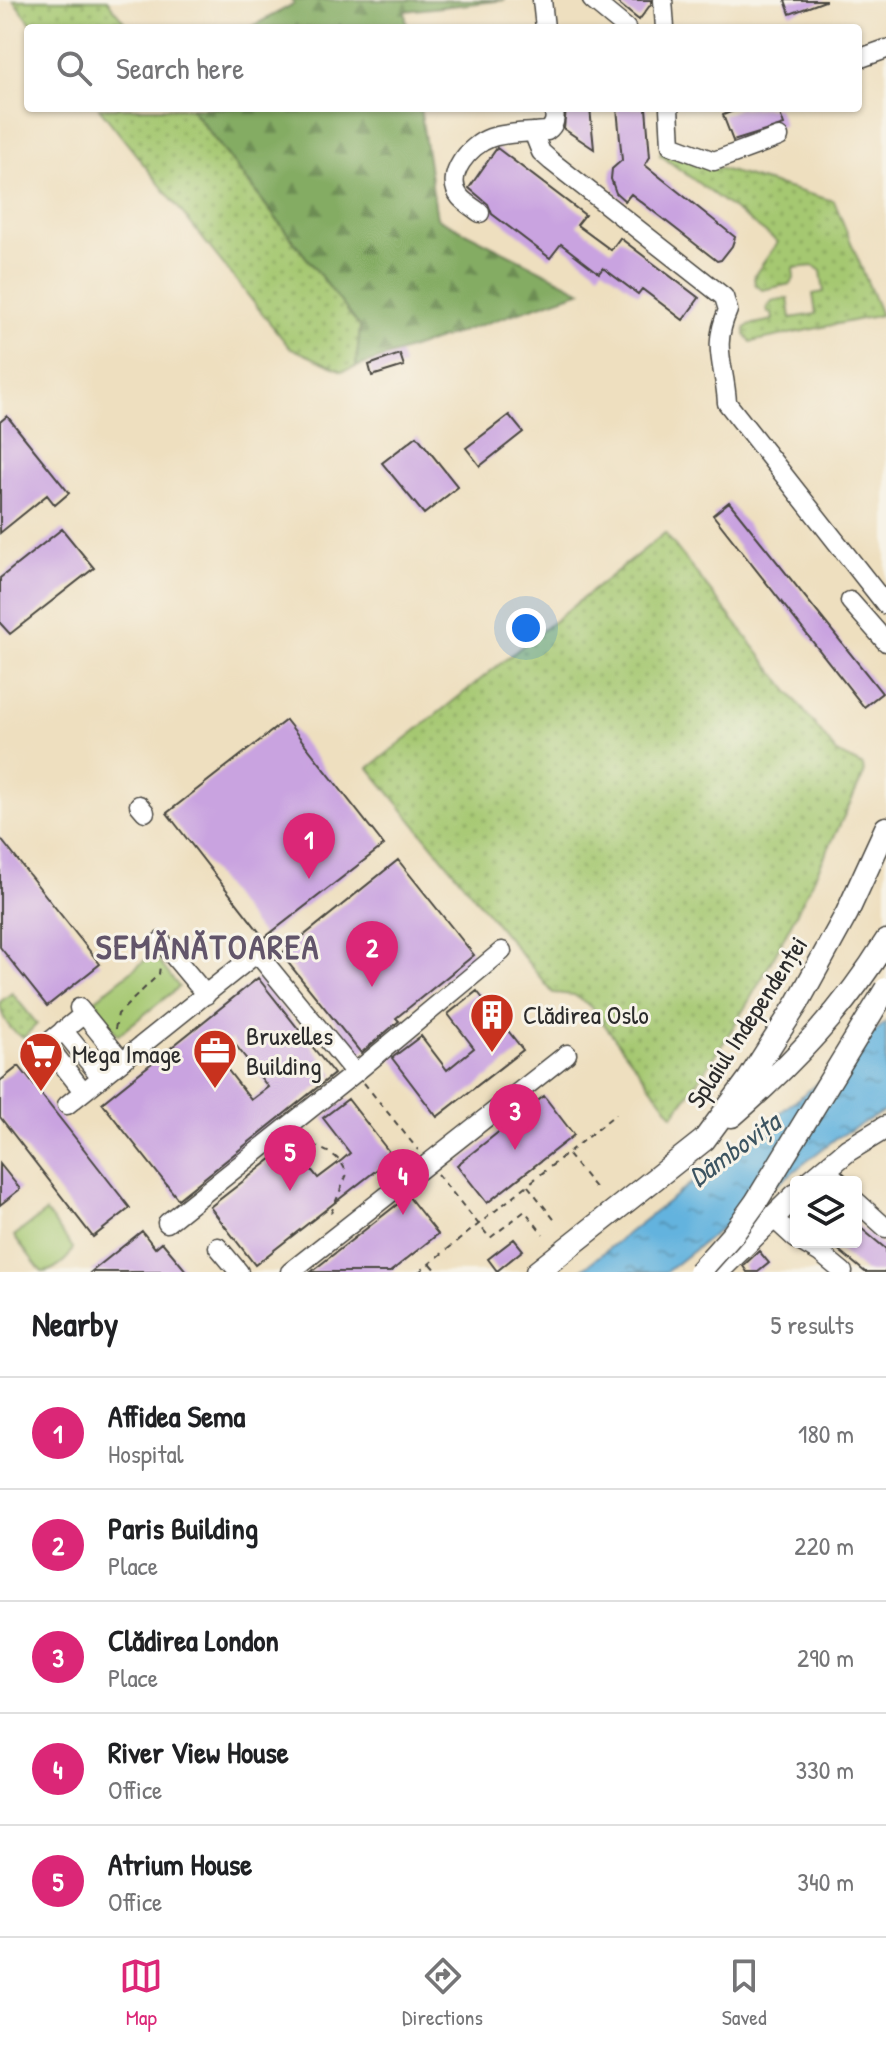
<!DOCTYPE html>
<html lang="en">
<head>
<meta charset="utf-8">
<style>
  body { margin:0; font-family:"Patrick Hand",sans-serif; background:#f6f6f6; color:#202124 }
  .controls { position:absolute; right:24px; bottom:24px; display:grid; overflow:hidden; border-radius:8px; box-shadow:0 2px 6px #0004 }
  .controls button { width:72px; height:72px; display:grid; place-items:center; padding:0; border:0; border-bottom:2px solid #e0e0e0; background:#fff; color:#202124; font:40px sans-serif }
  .you { position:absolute; left:526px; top:628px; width:28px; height:28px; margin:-20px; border:6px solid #fff; border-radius:50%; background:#1a73e8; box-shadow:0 0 0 12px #1a73e833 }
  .badge { display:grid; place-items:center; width:52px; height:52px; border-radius:50%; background:#db2777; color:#fff; font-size:26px; font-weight:700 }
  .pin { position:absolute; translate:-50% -66px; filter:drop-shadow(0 2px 4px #0008) }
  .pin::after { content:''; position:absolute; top:42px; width:28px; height:24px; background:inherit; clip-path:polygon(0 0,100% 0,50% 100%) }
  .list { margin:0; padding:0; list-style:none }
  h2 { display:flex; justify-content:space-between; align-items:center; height:104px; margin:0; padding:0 32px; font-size:34px }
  h2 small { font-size:26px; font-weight:400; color:#757577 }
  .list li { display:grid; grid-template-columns:52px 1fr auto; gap:24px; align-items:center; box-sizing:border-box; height:112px; padding:0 32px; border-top:2px solid #e0e0e0 }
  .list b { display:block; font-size:30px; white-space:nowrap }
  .list p { margin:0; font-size:26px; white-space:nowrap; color:#757577 }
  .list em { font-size:26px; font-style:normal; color:#757577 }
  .icon { flex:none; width:44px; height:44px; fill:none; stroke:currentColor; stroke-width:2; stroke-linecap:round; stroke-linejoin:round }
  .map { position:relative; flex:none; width:886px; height:1272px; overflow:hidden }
  .search { position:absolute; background:#fff; box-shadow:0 2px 6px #0004; left:24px; right:24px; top:24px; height:88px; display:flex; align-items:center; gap:20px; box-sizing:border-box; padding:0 28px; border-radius:8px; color:#757577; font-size:30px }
  .sheet { height:664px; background:#fff }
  nav { display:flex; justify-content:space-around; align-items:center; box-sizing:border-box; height:112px; border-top:2px solid #e0e0e0; background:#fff; font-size:22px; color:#757577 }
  nav a { display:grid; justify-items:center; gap:4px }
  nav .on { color:#db2777 }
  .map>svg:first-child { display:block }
  .grass { fill:url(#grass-dots); stroke:#687a4e; stroke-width:2 }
  .forest { fill:url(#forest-firs); stroke:#586c47; stroke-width:2 }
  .park { fill:#a5c871; stroke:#687a4e; stroke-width:2 }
  .water { fill:url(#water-ripples); stroke:#476f84; stroke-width:2 }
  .building { fill:#c9a3e0; fill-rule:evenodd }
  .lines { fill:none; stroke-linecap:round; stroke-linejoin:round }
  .minor-casing { stroke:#484641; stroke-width:21 }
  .major-casing { stroke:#484641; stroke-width:25 }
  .path { stroke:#484641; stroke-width:2; stroke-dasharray:6 6; stroke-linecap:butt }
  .minor { stroke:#fff; stroke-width:18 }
  .major { stroke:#fff; stroke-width:22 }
  .major-bridge-casing { stroke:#484641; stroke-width:25; stroke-linecap:butt }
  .major-bridge { stroke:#fff; stroke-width:22 }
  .labels { text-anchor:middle; stroke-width:6; stroke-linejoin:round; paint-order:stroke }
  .poi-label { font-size:26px; fill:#2b2b2b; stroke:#f7f3e8; text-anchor:start }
  .street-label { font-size:26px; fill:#2b2b2b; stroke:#f7f3e8 }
  .water-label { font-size:28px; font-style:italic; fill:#3c5461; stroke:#f7f3e8 }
  .district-label { font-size:34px; font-weight:bold; letter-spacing:2px; fill:#62556a; stroke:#f7f3e8 }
</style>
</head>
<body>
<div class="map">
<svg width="886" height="1272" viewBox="0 0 886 1272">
  <defs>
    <pattern id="grass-dots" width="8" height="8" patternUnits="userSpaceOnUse" patternTransform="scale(2)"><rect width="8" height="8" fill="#a5c871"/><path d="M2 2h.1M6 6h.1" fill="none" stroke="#87a35d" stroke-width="1.8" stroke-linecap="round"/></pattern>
    <pattern id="forest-firs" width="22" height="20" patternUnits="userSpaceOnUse" patternTransform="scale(2)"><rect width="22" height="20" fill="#84ac63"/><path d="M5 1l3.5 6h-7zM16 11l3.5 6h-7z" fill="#6c8c52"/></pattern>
    <pattern id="water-ripples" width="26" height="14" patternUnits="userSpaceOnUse" patternTransform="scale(2)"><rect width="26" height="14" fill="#63b3de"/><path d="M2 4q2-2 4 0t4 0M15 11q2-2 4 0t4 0" fill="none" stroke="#5292b4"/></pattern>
  </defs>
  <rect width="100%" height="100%" fill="#f7f3e8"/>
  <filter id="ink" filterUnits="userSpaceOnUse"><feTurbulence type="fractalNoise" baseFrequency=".0125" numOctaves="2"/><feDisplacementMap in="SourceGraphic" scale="16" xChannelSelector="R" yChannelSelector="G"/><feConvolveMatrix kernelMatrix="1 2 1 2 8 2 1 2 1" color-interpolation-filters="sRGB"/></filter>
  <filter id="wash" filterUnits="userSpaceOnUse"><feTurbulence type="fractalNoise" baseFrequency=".006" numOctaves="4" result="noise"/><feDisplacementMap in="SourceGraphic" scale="32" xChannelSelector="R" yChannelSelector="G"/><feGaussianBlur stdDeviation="1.8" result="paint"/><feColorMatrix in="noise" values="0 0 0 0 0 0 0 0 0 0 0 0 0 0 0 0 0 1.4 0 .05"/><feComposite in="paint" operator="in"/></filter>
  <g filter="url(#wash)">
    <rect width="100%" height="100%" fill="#eedfbf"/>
    <path class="grass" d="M13,0H107L129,28H35Z
      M99,108H190L360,327L356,367L342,371L289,347Z
      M661,152L834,201L881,315L751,342L745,335V329L749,325L773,320L772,313H768L767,308L772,301L788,298L791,318L816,314L813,294L824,292L821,271L814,266L793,268L794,278L790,284L762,290L755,284L754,276L778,242L660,155Z
      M665,533L837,753L863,766L864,774C808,892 753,1011 673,1115L591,1007L574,995L553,993L369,768Z
      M12,993L37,1024L24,1037C11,1034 0,1015 0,1002Z"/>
    <path class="forest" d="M292,0H505L405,11L407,28H249L294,4Z
      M191,108H420L437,218L582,291L356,367L360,327Z"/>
    <path class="park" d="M153,954L179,987L118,1035L92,1002Z
      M46,1212L73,1248C70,1259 53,1272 42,1272L14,1236Z"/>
    <path class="water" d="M886,1022V1110L835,1139L666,1272H579L815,1085Z"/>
    <g id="blocks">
      <path class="building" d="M614,0H651V4L639,20Z
        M785,0H825V1L790,14Z
        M566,108H590L594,149L564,129Z
        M617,108H646L650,157L645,165L735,237L732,246L721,260L717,261L631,194L625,201L616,193L611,179L612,169L622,160Z
        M741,108H778L784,125L733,141L723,115Z
        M497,148L585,215L577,225L611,250L620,238L699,298L683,320L642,289L638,294L603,268L599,273L561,244L550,258L492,214L488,204L469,188Z
        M400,354L404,366L372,376L369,365Z
        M509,415L523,432L480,466L466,448Z
        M7,416L69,493L55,505L47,495L0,533V422Z
        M417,436L458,487L424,514L382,463Z
        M729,502L882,693L864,707L713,515Z
        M62,529L94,568L10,634L0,623V578Z
        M286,720L384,845L264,938L167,813Z
        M0,838L100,964L47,1006L0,947Z
        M398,860L474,955L396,1018L399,1021L361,1053L281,954Z
        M258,978L334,1074L178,1199L102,1103ZM231,1039L268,1087L251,1100L214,1052Z
        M477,991L523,1050L437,1117L392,1058L421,1036L447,1070L474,1048L448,1014Z
        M19,1066L130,1208L93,1237L0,1117V1081Z
        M544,1096L574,1135L487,1203L457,1165Z
        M348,1099L393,1157L255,1265L210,1207L291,1144L318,1178L342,1160L350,1153L323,1118Z
        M0,1164L20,1189L0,1205Z
        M408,1196L438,1234L390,1272H311Z
        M856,1224L886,1249V1272H865L829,1242H856Z
        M142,1231L155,1248L162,1242L187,1272H91Z
        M514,1239L523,1250L497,1271L488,1259Z
        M759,1251L769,1263L758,1272H747L743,1266Z"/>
    </g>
  </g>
  <g filter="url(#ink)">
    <use href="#blocks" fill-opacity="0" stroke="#484641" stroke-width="2"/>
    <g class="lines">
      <g class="minor-casing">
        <path id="minor" d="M542,0L545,28
          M592,0L626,28
          M663,0L665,28
          M858,59L886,49
          M669,108L671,145L714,161L779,137
          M533,132L541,152L551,161L724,297L728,310C711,349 725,364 727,403L886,605
          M480,213C474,208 465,203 460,197C443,176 470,145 490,138C507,132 529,133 547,131C556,125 555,118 554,108
          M850,601L886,642
          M139,805L145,812
          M161,941L206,995
          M79,1008L122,1061
          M63,1030L101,1077
          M83,1091L48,1046L49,1042L84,1014
          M67,1105L257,953L355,1073
          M825,1169L839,1182
          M856,1201L886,1228
          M772,1217L796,1239
          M167,1223L355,1073L502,951
          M801,1242L820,1253L843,1272
          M218,1247L239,1272
          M290,1272L567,1054"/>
      </g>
      <g class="major-casing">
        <path id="major" d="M732,1116C792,1064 844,1009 886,941
          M810,1182L848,1150L886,1127
          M537,1272L704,1140L749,1079L797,1004L847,913L886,828
          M717,1272L796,1195"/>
      </g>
      <path class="path" d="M115,1029L118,1014L159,974L160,966
        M364,1083L418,1150
        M303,1137C321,1154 337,1148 347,1174L331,1213
        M568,1155L598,1191
        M437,1174L490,1238L525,1211L543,1234
        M528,1186L557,1223
        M431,1264L438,1272
        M419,1272L616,1114"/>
      <use href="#minor" class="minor"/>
      <use href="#major" class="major"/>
      <g class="major-bridge-casing">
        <path id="major-bridge" d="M699,1272L733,1234L756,1202L886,989"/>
      </g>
      <use href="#major-bridge" class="major-bridge"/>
    </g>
  </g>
  <defs>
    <g id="building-pin" transform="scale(2.3)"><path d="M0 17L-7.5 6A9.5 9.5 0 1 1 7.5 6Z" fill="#c8321e" stroke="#f7f3e8"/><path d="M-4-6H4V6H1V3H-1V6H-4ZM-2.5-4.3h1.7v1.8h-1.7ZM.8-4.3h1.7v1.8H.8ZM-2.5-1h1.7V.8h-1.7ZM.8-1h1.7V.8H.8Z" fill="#fff"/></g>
    <g id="office-pin" transform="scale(2.3)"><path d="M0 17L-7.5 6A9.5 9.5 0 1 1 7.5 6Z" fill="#c8321e" stroke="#f7f3e8"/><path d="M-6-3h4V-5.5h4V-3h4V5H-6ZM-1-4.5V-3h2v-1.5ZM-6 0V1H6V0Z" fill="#fff"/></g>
    <g id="supermarket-pin" transform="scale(2.3)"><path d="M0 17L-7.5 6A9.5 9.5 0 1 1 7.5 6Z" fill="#c8321e" stroke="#f7f3e8"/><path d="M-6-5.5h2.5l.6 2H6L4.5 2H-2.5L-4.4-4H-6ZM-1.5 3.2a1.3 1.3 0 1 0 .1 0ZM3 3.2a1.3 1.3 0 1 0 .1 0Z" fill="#fff"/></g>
  </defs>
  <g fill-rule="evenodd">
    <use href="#building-pin" x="492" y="1015"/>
    <use href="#office-pin" x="215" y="1051"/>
    <use href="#supermarket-pin" x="41" y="1054"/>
  </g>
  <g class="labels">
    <g class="poi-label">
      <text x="523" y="1024">Clădirea Oslo</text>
      <text x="246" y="1045">Bruxelles<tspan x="246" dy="30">Building</tspan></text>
      <text x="72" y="1063">Mega Image</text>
    </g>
    <g class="street-label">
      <text transform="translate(747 1022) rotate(-57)" y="9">Splaiul Independenței</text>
    </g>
    <g class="water-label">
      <text transform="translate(734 1149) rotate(-36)" y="10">Dâmbovița</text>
    </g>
    <g class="district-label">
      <text x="208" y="959">SEMĂNĂTOAREA</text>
    </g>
  </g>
</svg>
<div class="controls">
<button><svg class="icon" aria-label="layers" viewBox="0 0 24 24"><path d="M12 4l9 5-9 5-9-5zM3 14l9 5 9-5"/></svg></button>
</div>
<div class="you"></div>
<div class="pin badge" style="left:309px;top:879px">1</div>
<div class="pin badge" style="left:372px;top:987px">2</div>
<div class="pin badge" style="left:515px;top:1150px">3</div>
<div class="pin badge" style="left:403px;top:1215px">4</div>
<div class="pin badge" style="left:290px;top:1191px">5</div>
<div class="search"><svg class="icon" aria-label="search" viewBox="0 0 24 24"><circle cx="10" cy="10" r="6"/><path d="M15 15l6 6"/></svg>Search here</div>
</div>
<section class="sheet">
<h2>Nearby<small>5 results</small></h2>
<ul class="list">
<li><span class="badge">1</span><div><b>Affidea Sema</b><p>Hospital</p></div><em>180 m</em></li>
<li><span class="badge">2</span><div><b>Paris Building</b><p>Place</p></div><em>220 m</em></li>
<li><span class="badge">3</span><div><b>Clădirea London</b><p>Place</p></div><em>290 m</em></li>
<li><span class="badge">4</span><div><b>River View House</b><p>Office</p></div><em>330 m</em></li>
<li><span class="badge">5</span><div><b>Atrium House</b><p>Office</p></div><em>340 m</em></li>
</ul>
</section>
<nav>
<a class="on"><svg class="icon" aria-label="map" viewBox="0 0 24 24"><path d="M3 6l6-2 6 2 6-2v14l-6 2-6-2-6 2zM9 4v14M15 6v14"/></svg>Map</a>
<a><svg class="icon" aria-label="directions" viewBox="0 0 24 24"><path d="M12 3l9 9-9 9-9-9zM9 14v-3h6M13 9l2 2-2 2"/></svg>Directions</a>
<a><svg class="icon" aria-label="saved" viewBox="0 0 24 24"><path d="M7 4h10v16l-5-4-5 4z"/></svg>Saved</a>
</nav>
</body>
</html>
